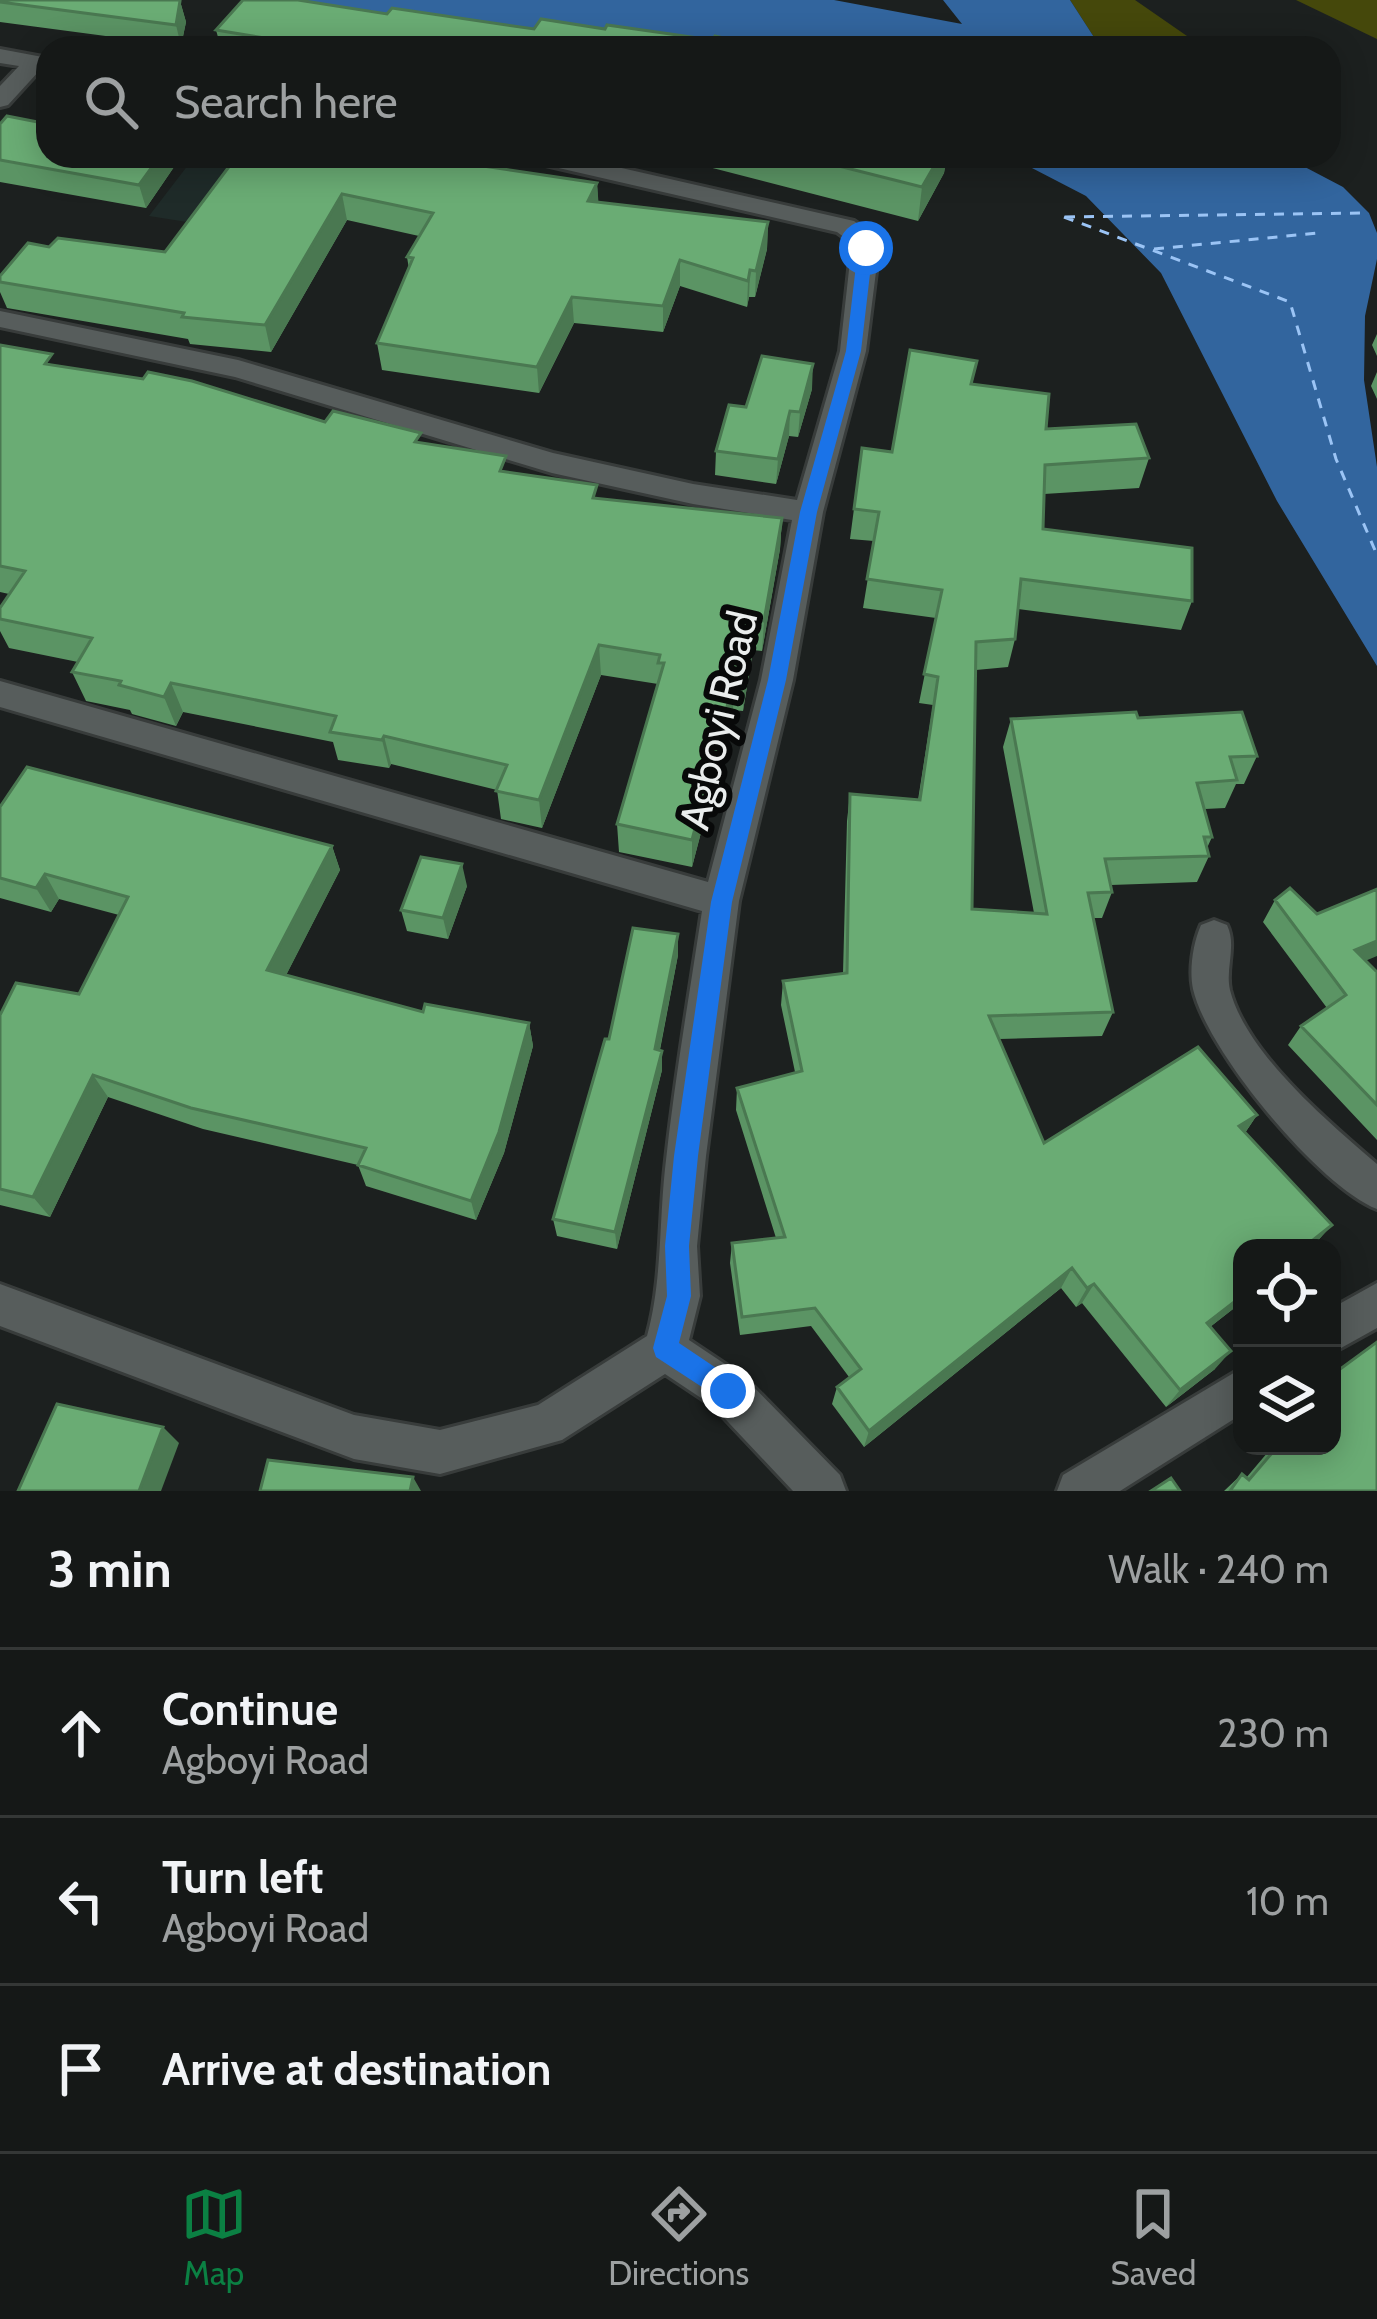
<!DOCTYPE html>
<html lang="en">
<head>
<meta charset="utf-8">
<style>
  body { margin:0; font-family:Cabin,sans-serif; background:#222524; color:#f1f3f6 }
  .controls { position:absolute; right:36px; bottom:36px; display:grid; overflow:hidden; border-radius:24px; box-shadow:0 6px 30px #0003 }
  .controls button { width:108px; height:108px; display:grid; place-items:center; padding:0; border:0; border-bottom:3px solid #343736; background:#151817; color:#f1f3f6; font:60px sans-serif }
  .stop { position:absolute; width:36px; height:36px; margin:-27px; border:9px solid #1a73e8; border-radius:50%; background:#fff }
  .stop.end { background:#1a73e8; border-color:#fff; box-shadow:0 3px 12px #0008 }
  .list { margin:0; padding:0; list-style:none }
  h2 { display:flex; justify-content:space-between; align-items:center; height:156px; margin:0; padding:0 48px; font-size:51px }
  h2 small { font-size:39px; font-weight:400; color:#9da0a1 }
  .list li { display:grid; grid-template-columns:78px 1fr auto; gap:36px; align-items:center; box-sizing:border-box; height:168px; padding:0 48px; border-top:3px solid #343736 }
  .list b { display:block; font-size:45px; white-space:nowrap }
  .list p { margin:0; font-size:39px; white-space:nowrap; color:#9da0a1 }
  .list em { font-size:39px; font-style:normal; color:#9da0a1 }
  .icon { flex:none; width:66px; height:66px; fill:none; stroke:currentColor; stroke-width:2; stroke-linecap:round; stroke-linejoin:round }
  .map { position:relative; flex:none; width:1377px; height:1491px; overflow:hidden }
  .search { position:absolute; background:#151817; box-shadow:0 6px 30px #0003; left:36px; right:36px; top:36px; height:132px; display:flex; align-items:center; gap:30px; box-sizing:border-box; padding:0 42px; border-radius:36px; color:#9da0a1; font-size:45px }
  .sheet { height:660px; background:#151817 }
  nav { display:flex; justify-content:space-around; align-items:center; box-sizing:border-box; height:168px; border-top:3px solid #343736; background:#151817; font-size:33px; color:#9da0a1 }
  nav a { display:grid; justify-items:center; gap:6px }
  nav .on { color:#0b8043 }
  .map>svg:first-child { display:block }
  .built { fill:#1f2b29 }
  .green { fill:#45480b }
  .water { fill:#32659e }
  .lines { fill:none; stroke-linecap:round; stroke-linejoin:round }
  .ferry { stroke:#9bc4f5; stroke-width:3; stroke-dasharray:10 9; stroke-linecap:butt }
  .minor-casing { stroke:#383c3b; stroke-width:6 }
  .minor { fill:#575d5c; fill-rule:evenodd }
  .wall { fill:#5b9464 }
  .shaded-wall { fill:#4a7851 }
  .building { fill:#6aac74; stroke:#4a7851; stroke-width:3 }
  .route { fill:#1a73e8 }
  .labels { text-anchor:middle; stroke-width:12; stroke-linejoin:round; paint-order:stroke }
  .street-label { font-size:42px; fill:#eaeded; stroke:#080909 }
</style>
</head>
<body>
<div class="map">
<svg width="1377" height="1491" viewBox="0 0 1377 1491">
  <rect width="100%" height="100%" fill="#1c201f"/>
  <path class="built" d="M195,156H257L206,225L149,216Z"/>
  <path class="green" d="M1070,0H1135L1200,45L1101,48Z
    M1296,0H1377V39Z"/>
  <path class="water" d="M257,0H834L962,24L943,0H1070L1101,48H633Z
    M1009,156H1284L1343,187L1369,213L1377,233V259L1365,316L1364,380L1377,467V666L1277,501L1161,273L1086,196Z"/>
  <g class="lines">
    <path class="ferry" d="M1064,217L1290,302L1336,459L1377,555
      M1065,217L1369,213
      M1154,249L1318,233"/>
    <g class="minor-casing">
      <path id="minor" d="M0,49L48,58V72L40,70L8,105L0,107V86L19,66L0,63Z
        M525,156H569L854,221L872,234L879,248L866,351L823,512L793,680L739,901L706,1156L697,1246L700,1296L689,1340L743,1376L840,1475L846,1491H793L713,1406L665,1374L562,1440L440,1474L354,1459L0,1326V1284L354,1415L440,1430L538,1405L647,1336C662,1282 659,1225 665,1169C674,1083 689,997 702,911L0,707V681L708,882L761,680L792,520L693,504L552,473L235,377L0,327V311L238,360L553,453L693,484L797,500L840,351L852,243L837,232L537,163Z
        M1214,920L1227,925C1237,946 1225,968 1230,990C1246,1053 1329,1123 1377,1164V1209C1319,1186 1207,1051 1193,989C1189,970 1193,943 1201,925Z
        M1377,1283V1328L1332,1353V1308Z
        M1242,1368V1414L1120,1491H1057L1063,1475Z"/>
    </g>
    <use href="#minor" class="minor"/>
  </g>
  <path class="wall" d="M0,0L180,1L186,22L181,46L0,22Z
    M387,14L534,29H605L765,48H221L216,30Z
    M0,124L174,167L146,208L0,182Z
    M666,156H947L944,173L918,221Z
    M443,160L597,183L598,202L768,222L767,249L755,297H749L747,307L680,286L663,332L574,323L539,393L382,370L377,343L409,269L407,257L419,236L347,220L271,352L190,344L188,339L7,308L0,292V276L49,247L165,252Z
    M1377,334V356L1372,345Z
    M0,345L56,366L423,444L508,472L598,498L782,518L780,549L762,651L753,650L743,711L733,710L692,867L619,852L617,824L658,684L601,675L542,828L501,819L497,790L391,764L389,768L338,760L333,742L183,712L176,726L132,714L130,710L86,701L72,672L78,662L9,648L0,631V608L9,594L0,592Z
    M977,361L972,385L1046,429L1149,458L1139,488L1044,494L1043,529L1192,601L1181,630L1018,609L1015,639L1008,667L976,670L972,909L1034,913L1003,747L1011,719L1138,718L1257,756L1244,784H1236L1225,808L1205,809L1212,837L1207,848L1209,856L1197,882L1111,885L1112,892L1102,918H1094L1113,1012L1102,1036L999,1039L1044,1143L1257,1115L1245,1133L1332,1225L1311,1248H1242V1302L1210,1327L1215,1369L1166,1407L1082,1303L1076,1307L1061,1288L864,1447L832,1404L837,1387L849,1377L811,1326L740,1335L730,1263L732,1243L776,1238L736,1110L737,1088L795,1072L781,1005L783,981L843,973L847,821L850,794L918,800L933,705L919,703L936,618L863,608L874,541L850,539L862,448L892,452Z
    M1377,372V399L1371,386Z
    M812,389L798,437L789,436L776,484L715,475L716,451L746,407Z
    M0,807L332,846L340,870L286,975L423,1012L529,1023L533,1046L504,1153L476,1220L366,1186L358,1165L203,1129L108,1097L50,1217L0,1205V1015L79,994L119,915L59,899L51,912L0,898Z
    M467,886L448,939L407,931L401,910Z
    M1275,900L1366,961L1377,972V1140L1288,1045L1301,1026L1327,1008L1263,922Z
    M678,934V955L660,1050L662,1070L617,1249L557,1236L553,1219L609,1039Z
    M1273,1446H1332L1377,1491H1224L1242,1474L1246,1478Z"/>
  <path class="shaded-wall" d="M180,1L186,22L181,46L176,25Z
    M160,156H171L174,167L146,208L139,185Z
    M940,156H947L944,173L918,221L922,187Z
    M597,183L599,209L588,201Z
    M342,194L347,220L271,352L265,325Z
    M768,222L767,249L755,297L756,271Z
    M680,260V286L663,332V306Z
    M750,270L749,297L747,307L748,281Z
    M572,297L574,323L539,393L537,367Z
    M813,364L812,389L798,437L800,412Z
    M790,411L789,436L776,484L778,459Z
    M782,518L780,549L762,651L764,621Z
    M755,620L753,650L743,711L744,681Z
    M599,645L601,675L542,828L539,800Z
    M734,680L733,710L692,867V840Z
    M171,683L183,712L176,726L164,697Z
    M384,736L391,764L389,768L382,740Z
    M332,846L340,870L277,993L267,970Z
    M462,864L467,886L448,939L443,918Z
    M45,874L59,899L51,912L36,888Z
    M678,934V955L656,1069L655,1049Z
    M1377,941V956L1341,971L1355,950Z
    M529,1023L533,1046L504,1153L476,1220L471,1201Z
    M662,1051V1070L617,1249L615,1232Z
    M93,1075L108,1097L50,1217L33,1197Z
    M1257,1115L1242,1137L1239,1126Z
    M1332,1225L1311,1248H1303Z
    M1072,1268L1061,1288L864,1447L869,1431Z
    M1094,1284L1082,1303L1076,1307L1087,1288Z
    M1242,1296V1302L1192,1341L1207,1323Z
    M1231,1351L1215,1369L1166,1407L1180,1390Z
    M163,1427L179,1443L161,1491H139Z
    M413,1477L421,1491H410Z"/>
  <path class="building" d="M0,0H178L180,1L176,25L0,2Z
    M243,0H298L387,14L392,8L534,29L541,19L605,29L607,25L712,40L715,36L765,48H325L216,30Z
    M7,116L48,124V156H160L139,185L0,160V124Z
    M237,156H442V160L597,183L588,201L768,222L756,271L750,270L748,281L680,260L663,306L572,297L537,367L377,343L413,258L407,257L433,213L342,194L265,325L182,317L184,313L0,282V276L28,243L49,247L58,238L165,252Z
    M799,156H940L922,187Z
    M0,345L52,354L45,364L143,379L148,372L192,381L325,422L333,411L421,433L415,442L506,456L500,471L597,485L593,498L782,518L764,621L755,620L744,681L734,680L692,840L617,824L664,663H658L660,655L599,645L539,800L496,791L507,765L384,736L382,740L330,732L336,716L171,683L164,697L119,685L121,681L72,672L92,638L0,619V608L25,571L0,566Z
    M910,350L977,361L971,384L1049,394L1046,429L1136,424L1149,458L1045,465L1043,529L1192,548V601L1021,579L1015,639L976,642L972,909L1047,914L1011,719L1136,712L1138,718L1242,712L1257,756L1230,757L1237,780L1197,783L1212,837H1204L1209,856L1105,859L1112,892L1088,893L1113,1012L989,1016L1044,1143L1198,1047L1257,1115L1239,1126L1332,1225L1303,1248H1242V1296L1207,1323L1231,1351L1180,1390L1094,1284L1087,1288L1072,1268L869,1431L837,1387L861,1369L815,1308L742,1317L732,1243L785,1237L737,1088L802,1071L783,981L847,973L850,794L920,800L938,677L924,674L942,590L867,579L879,512L854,509L862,448L892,452Z
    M762,356L813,364L800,412L790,411L778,459L716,451L729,405L746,407Z
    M27,767L332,846L267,970L423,1012L425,1004L529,1023L499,1132L471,1201L358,1165L366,1148L191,1108L93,1075L33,1197L0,1189V1015L16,983L79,994L128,897L45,874L36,888L0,878V807Z
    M421,857L462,864L443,918L401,910Z
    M1290,888L1317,914L1377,889V941L1355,950L1377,972V1105L1301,1026L1346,995L1275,900Z
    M633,928L678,934L655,1049L662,1051L615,1232L553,1219L605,1039H609Z
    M1377,1342V1491H1230L1242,1474L1249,1480L1278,1446H1332V1375Z
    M57,1404L163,1427L139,1491H18Z
    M268,1460L413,1477L410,1491H260Z
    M1171,1478L1180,1491H1151Z"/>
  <path class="route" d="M866,243L873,248L861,351L817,512L786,680L732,902L698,1156L689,1246L691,1296L679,1343L737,1382L741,1391L737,1400L728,1404L656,1357L653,1348L667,1296L665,1246L674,1156L711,902L768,680L800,512L846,351L858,248Z"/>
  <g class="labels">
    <g class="street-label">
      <text transform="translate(718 720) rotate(-77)" y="15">Agboyi Road</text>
    </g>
  </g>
</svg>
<div class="controls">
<button><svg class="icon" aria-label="locate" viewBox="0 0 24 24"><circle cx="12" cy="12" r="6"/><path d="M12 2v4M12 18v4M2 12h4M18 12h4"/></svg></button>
<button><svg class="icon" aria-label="layers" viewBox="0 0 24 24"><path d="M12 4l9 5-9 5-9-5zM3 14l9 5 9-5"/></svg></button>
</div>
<div class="stop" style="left:866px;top:248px"></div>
<div class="stop end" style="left:728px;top:1391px"></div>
<div class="search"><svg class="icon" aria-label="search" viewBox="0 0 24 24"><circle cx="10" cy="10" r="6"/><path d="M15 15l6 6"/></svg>Search here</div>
</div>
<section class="sheet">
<h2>3 min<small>Walk · 240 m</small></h2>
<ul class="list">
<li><svg class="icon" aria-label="ahead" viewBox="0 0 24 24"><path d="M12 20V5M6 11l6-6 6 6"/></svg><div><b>Continue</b><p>Agboyi Road</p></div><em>230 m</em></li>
<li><svg class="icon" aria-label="left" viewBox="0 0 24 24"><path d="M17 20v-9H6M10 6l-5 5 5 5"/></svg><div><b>Turn left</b><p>Agboyi Road</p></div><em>10 m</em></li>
<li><svg class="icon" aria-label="arrive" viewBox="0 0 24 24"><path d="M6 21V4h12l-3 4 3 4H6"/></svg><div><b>Arrive at destination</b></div></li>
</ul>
</section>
<nav>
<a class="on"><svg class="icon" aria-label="map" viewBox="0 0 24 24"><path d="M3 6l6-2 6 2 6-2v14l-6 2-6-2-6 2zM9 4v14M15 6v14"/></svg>Map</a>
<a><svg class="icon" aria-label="directions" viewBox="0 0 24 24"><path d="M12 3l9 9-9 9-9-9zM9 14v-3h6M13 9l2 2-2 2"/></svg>Directions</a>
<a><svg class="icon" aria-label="saved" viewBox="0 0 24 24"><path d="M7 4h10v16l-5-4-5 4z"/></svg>Saved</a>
</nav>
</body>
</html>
